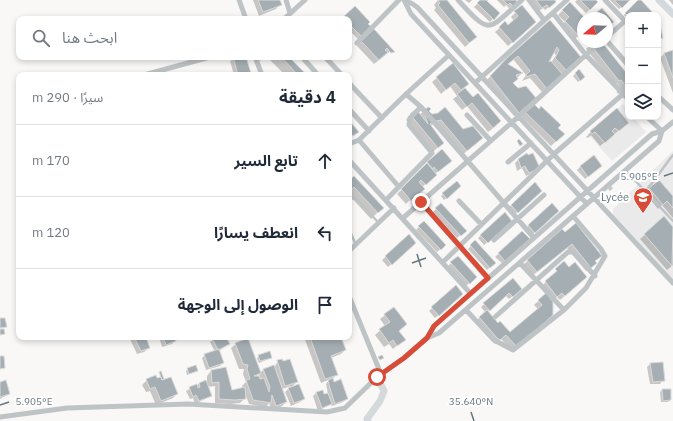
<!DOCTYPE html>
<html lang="ar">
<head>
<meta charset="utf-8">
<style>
  body { margin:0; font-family:"IBM Plex Sans","Noto Sans Arabic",sans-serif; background:#f2f2f3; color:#1f2937; direction:rtl }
  .controls { position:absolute; right:12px; top:12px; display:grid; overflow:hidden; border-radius:8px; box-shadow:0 2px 6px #0003 }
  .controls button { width:36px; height:36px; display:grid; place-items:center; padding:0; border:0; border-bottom:1px solid #e0e1e3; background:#fff; color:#1f2937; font:20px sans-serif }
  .compass { position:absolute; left:577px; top:12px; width:36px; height:36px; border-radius:50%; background:#fff; box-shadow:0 2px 6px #0003; rotate:251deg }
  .stop { position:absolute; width:12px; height:12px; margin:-9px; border:3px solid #d84c37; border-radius:50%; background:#fff }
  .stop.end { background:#d84c37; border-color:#fff; box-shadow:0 1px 4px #0008 }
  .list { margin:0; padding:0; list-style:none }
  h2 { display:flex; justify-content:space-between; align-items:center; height:52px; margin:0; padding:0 16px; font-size:17px }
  h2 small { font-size:13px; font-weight:400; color:#747a83 }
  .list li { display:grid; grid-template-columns:26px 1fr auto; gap:12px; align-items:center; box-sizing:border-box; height:72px; padding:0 16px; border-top:1px solid #e0e1e3 }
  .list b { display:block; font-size:15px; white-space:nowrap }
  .list em { font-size:13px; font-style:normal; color:#747a83 }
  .icon { flex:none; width:22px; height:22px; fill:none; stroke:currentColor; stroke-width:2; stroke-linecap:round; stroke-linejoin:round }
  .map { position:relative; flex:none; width:673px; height:421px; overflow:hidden; direction:ltr }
  .search { position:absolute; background:#fff; box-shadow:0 2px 6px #0003; left:16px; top:16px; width:336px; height:44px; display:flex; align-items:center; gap:10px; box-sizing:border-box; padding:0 14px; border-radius:8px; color:#747a83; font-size:15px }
  .panel { position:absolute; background:#fff; box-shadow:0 2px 6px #0003; left:16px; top:72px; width:336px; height:268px; border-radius:8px; direction:rtl }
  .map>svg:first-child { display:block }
  .built { fill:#eaeaea }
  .shadow { fill:#0003; fill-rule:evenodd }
  .building { fill:#a5afb3; stroke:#dadad9 }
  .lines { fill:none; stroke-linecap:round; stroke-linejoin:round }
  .lane { stroke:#bec3c6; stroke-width:2.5 }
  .street { stroke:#bec3c6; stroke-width:5 }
  .secondary { stroke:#d4d9db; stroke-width:7 }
  .route { stroke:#d84c37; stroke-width:5 }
  .ticks { fill:none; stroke:#66777f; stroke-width:1.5 }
  .labels { text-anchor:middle; stroke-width:4; stroke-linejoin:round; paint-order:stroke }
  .poi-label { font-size:11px; fill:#66777f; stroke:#fff; text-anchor:end }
  .ticks-label { font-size:10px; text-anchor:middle; fill:#66777f; stroke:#fff; stroke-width:4; stroke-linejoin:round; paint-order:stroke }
</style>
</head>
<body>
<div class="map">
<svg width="673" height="421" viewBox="0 0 673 421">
  <rect width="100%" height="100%" fill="#f9f8f6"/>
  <path class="built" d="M623,104L628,111V117H633L646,132L612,161L588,134Z
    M673,151V282L613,218V209Z"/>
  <path class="shadow" d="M253,0H279L280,4L276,9L259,16Z
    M438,0H445L476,37L465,47L434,10L436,8L434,5Z
    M465,0H472L469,3Z
    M481,0H488L486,2L498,13L490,22L474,7Z
    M497,0H514L516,2L509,8L506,5L504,7Z
    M531,0H554L552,5L545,10L543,8L539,11Z
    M577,0H595L597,2L586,13L575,2Z
    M610,0H629L619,9Z
    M640,0L628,15V20L624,15Z
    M669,0H673V5Z
    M570,3L584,18L583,41L578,36L574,40L561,26L565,22L558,15Z
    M522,6L531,26L508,46L495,32L505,23L508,26L514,21L511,17Z
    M355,7L369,22L359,40L349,30V19H343Z
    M550,21L576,62L542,92L530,78L522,81L526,75L513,59L507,64L522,73L512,83L530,102L514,116L486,81L503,62ZM553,52L556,55L551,63L547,64Z
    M374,30L392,50L374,64L357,46Z
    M594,42L628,76V98L617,83L615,85L586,49Z
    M673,51V93L660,58L664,54Z
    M238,57H245L250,72L247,75H234L230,61Z
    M256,57H264L260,61Z
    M267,57H288L305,75H285Z
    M453,65L464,88L496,126L488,132L467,106L462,110L453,99L457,96L450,86L441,94L432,82Z
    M579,71L582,79L578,82L573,76Z
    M533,105L563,134L551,146L522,117Z
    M617,110L623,127L600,146L591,135L588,138L586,137L591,132Z
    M424,111H428L431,115L463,131L477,143L462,155L437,124L430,125L438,147L433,152L406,120L410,115H419Z
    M349,122L354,135L350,138H349Z
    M442,151L451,161L435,174L406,204L397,194Z
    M527,154L536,171L526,176L522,168L517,171L515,163L521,157Z
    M581,166H601L585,179L577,170Z
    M659,181L673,197V218L662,205L658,209L645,193Z
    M349,182L382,208L371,219L349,195Z
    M457,182L460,186L444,200L441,196Z
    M535,184L541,191L514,215L508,208Z
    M611,186L613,188L610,191L608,189Z
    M441,204L465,231L457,238L433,212Z
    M552,204L558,211L532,235L525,229Z
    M505,214L511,221L484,245L478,238Z
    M664,218L673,228V265L667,270L640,239Z
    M424,222L445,245L437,252L416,230Z
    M562,230L594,262L591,268L586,271L567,248L532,276L523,265Z
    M522,232L528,239L502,263L495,257Z
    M409,236L415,243L388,267L382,260Z
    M475,241L494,263L487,270L468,249Z
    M458,257L476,277L466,286L448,266Z
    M564,263L581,282L560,300L557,297L552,301L512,351L501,339L495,344L493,342L475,322L485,312L481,307L513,279L518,292L509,299L506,296L487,312L498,324L510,334L538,309L534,305L547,293L541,287Z
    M455,287L462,294L435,318L429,311Z
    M394,308L398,331L404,340L393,349L389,344L384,347L375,335L385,326L380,319Z
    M129,337H145L149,348L144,352L137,354Z
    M159,337H174L175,341L172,344L162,347Z
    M217,337H225L229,344L219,351L223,363L220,366L206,370L202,358L205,355L215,352L210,342Z
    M245,337H254L248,339L260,373L264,369L275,366L278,361L297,382L291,387L304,399L300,402L291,406L285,392L291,386L282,389L286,402L282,406L272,410L269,403L266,407L249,404L245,393V398L240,403L230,404L215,403V386L207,387V376L211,371L225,368L231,391L243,388L242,386L246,382L243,374L244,369H239L231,348L236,344L247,340ZM259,374L261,380H259L256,377Z
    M304,337H340L345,350L341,354L331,358L337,374L332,379L346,399L343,402L332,406L331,404L318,411L313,396L316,393L324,395L328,394L326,384L330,379L321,383Z
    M259,356L271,358L259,363L257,358Z
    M650,364L663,380L660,384H650L647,367Z
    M188,369L197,371L187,375L186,371Z
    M147,380H156L177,393L173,398L156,405L150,391L146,392L142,385Z
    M0,383L9,394L0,399Z
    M199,384L211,396L195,404L193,398L190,399L186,391Z
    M662,390L670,400L668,402H661L660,392Z"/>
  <path class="building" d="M258,0H280L282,5L263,12Z
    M438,0H447L477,37L469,43L438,5L440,3Z
    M480,0H486L500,13L494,20L477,3Z
    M503,0H516L517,2L513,6L510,3L508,5Z
    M536,0H555L556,2L549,8L547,5L542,8Z
    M580,0H596L598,2L590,10Z
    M614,0H630L622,8Z
    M638,0H641L655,15L628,16L625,13Z
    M570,2L585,18H583V32L579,36L565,21L569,17L562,10Z
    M522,5L536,22L513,43L499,27L505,21L508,25L518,16L514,11Z
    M355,6L370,22L368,24L373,28L363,38L349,24V19L343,17Z
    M602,8L614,22L607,27V18H595L593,15Z
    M550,20L581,57L566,70L555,58L559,50L557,47L549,62L551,61L563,75L547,89L535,74L526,77V75L530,71L518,56L508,64L523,73L516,75L518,79L513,83L518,88L526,86L536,98L519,113L490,76L508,57Z
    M658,24H660L663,38L658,39Z
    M374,29L395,52L391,53L387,48L385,50L388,52L379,60L361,41Z
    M592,42H602L628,75V88L621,80L619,81L590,44Z
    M673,50V78L664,53Z
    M233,57H246L251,73L238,75Z
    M281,57H289L307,75H298Z
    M453,63L469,84L461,90L455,83L446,90L436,77Z
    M579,69L585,77L580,81L575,73Z
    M465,88L473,97L478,93L501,121L493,128L472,103L467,107L457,94Z
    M533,103L539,109L541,106L561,125L558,128L565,134L556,142L525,112Z
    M429,107L431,109L429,111L432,114L438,113L445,107L463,129L473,126L483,138L467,151L441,120L432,122L430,124L444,143L438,148L410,114L416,109L428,124L423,110Z
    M617,108L629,123L619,131L615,128L612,131L615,134L605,143L595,132L592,134L590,131Z
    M349,120L359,132L353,136L349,131Z
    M519,139L523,144L520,146L517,141Z
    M442,149L452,161L438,172L434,167L433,169L427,162Z
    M527,153L528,155L533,153L540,168L529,173L525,166L521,168L518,159Z
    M594,155L602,166L588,177L580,166Z
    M427,163L437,175L426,185L421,180L419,182L425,189L411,201L401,189Z
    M354,176L384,208L378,213L354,187L349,191V180Z
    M659,180L673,196V208L667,201L663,205L649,188Z
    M457,181L461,186L447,199L442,193Z
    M535,182L542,191L518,213L511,205Z
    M441,203L467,231L461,236L435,208Z
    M552,203L559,211L535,233L528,225Z
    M505,212L512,221L488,243L480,235Z
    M664,216L673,227L672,266L644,234Z
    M424,221L446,245L441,250L418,226Z
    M576,223L602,256L595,261L597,263L591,268L572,244L537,272L527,260L562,229L565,232Z
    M522,231L530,239L505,261L498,253Z
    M409,234L416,243L392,265L385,256Z
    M475,240L496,263L490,268L470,245Z
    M458,256L477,277L470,284L450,262Z
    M564,261L569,267L575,262L587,277L565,296L562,293L557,297L545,281L557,271L555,269Z
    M513,278L522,289L513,297L509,293L490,311L483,303Z
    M456,285L463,294L439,316L431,307Z
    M546,293L553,302V315L517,347L506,335L500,340L497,338L479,317L487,310L498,323L500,321L510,332L542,305L538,300Z
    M394,307L407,324L399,331L406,340L397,346L393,340L389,343L379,329L390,322L384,314Z
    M0,318H5L7,327L0,328Z
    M0,329H4L5,334L0,335Z
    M134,337H146L150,348L141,351Z
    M163,337H175L176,341L166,345Z
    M215,337H226L230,344L218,350L212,338Z
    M310,337H341L346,350L331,356L338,375L325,379Z
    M248,338L261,373L254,376H259L260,379L264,378L269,392L270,387L263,369L274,365L287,402L276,406L272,395L271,403L253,400L246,380L250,379L247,369L248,365L243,364L235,343Z
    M219,349L224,363L209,368L204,354Z
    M270,351L272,358L260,361L258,355Z
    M382,355L384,358L380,360L378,357Z
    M0,356H4L5,368L0,369Z
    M282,359L283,361L290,359L298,382L285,386L277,360Z
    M663,362L665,381L653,382L650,363Z
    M196,365L198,371L189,374L187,368Z
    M226,367L232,390L245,387L246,399L235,400L219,399V382L212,383L211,370Z
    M161,371L164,379L162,380L159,372Z
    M156,375L157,378L161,377L162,380L171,377L178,394L161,401L155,387L150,389L146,379Z
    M333,378L334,382L341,379L348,399L335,404L329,385L328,380Z
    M6,380L10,394L0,397V382Z
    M206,380L212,396L199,401L196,395L193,397L189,387L197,384L198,388L200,387L199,383Z
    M299,384L305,399L294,403L288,388Z
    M662,389H671V400L663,401Z
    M323,390L324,394L328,393L332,404L322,408L316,392Z"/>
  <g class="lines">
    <path class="lane" d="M673,155C663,167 656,180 645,191L673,221
      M626,171L645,191
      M349,198L356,199L378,222
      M349,229L356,245"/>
    <path class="street" d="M239,0L246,19
      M286,0L290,13
      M404,0L411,14L587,204
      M458,0C491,36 487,31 522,0
      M529,0L544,20
      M605,0L625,21L607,37
      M406,2L411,3L417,7L673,283
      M553,13L586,55L628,99
      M284,19L305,0
      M607,41L628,65
      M357,43L399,0
      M255,57L262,75
      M302,57L318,75
      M325,57L342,75
      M144,75L210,57
      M349,83L382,118
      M475,83L567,0
      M619,91L628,83
      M406,94L421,107L534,238
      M658,96L673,110
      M349,109L369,131
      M467,115L491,141
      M647,117L662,131
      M359,140L399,187
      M349,144L359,140L406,94L449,55
      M349,160L471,294
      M508,162L531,143
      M386,200L432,153L409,125L410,118L421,107
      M459,201L481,224
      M421,202L488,279
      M403,218L518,117L600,42
      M494,240L544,195
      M349,251L394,208
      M443,262L554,154L623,94
      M520,263L564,310
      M349,296L381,374
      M466,310L494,340L513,350L564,310L586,288L605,256L601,249L573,216
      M495,317L568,252H573L595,276
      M427,338L439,333L659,141L662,131
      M0,417L67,408L188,404L327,412L345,408L377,377L404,358L427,338L434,326L652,134L662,131L673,122"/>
    <path class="secondary" d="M659,0L673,14
      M368,421L367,419L380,401L384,391L377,377"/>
  </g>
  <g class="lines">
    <path class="route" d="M377,377L404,358L427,338L434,326L488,278L421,202"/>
  </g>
  <path class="ticks" d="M664,176L673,173M417,254L421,267M412,263L426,258M0,405L9,402M471,412L474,421"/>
  <defs>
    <g id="school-pin" transform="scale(1)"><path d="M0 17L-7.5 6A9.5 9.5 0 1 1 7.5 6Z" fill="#d84c37" stroke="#fff"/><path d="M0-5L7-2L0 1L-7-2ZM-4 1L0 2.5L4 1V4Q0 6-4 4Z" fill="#fff"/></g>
  </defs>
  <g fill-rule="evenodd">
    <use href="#school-pin" x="643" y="197"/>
  </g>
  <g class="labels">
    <g class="poi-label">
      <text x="629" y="201">Lycée</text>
    </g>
  </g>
  <g class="ticks-label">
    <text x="639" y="180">5.905°E</text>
    <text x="471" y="405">35.640°N</text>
    <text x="34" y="405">5.905°E</text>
  </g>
</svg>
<div class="controls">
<button>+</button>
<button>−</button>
<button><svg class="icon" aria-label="layers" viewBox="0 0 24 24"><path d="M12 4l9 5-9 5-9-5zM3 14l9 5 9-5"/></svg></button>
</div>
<svg class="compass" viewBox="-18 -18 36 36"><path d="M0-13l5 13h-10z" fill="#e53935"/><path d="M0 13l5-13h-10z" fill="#747a83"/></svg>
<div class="stop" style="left:377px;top:377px"></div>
<div class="stop end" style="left:421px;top:202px"></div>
<div class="search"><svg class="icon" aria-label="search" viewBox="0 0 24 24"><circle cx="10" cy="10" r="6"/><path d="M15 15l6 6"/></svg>ابحث هنا</div>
<section class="panel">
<h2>4 دقيقة<small>سيرًا · 290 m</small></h2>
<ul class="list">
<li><svg class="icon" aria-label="ahead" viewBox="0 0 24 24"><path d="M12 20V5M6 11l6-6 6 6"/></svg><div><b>تابع السير</b></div><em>170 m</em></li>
<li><svg class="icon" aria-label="left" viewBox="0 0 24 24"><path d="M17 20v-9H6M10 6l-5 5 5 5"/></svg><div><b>انعطف يسارًا</b></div><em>120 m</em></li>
<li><svg class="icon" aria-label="arrive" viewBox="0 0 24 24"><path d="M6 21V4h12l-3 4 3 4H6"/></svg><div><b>الوصول إلى الوجهة</b></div></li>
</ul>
</section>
</div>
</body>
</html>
